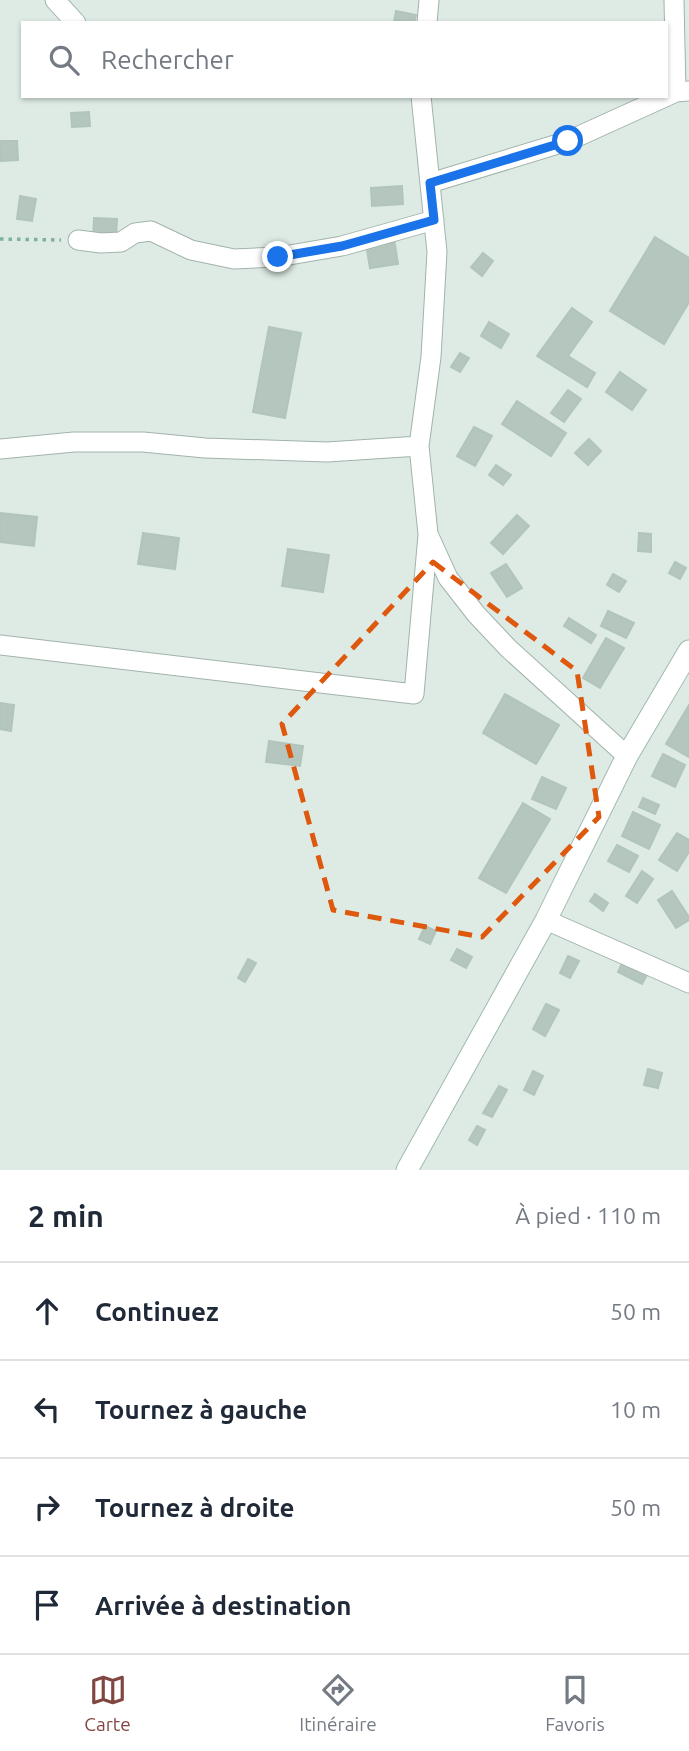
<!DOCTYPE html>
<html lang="fr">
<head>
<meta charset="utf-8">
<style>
  body { margin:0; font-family:Ubuntu,sans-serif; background:#f6f6f7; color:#1f2937 }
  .stop { position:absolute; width:21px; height:21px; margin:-16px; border:5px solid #1a73e8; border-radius:50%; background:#fff }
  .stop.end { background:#1a73e8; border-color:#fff; box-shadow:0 2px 7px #0008 }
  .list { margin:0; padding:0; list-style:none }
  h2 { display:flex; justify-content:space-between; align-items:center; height:91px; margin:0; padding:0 28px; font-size:30px }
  h2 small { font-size:23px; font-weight:400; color:#747a83 }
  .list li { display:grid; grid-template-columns:46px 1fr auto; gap:21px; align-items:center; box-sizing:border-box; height:98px; padding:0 28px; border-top:2px solid #e0e1e3 }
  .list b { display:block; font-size:26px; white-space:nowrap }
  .list em { font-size:23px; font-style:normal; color:#747a83 }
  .icon { flex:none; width:38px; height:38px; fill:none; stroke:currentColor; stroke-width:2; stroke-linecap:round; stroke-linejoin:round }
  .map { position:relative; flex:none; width:689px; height:1170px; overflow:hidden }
  .search { position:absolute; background:#fff; box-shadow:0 2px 5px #0004; left:21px; right:21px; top:21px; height:77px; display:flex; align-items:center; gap:18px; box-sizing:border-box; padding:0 24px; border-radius:0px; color:#747a83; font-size:26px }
  .sheet { height:483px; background:#fff }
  nav { display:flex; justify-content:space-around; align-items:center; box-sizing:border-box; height:98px; border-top:2px solid #e0e1e3; background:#fff; font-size:19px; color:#747a83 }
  nav a { display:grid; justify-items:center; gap:4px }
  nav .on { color:#824641 }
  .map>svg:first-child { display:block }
  .building { fill:#b4c6bd; stroke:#b1c5bb; stroke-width:2 }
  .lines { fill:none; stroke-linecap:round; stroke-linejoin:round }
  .street-casing { stroke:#a1b3ab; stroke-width:21 }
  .secondary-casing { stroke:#9fbaae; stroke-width:23 }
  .path { stroke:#7db19c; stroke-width:3.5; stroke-dasharray:3.5 5; stroke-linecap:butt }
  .street { stroke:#fff; stroke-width:19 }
  .secondary { stroke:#fff; stroke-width:21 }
  .route { stroke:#1a73e8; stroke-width:9 }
  .marked { fill:none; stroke:#de580e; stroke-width:5; stroke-dasharray:14 9; stroke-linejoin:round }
</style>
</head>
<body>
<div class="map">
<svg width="689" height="1170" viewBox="0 0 689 1170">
  <rect width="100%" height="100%" fill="#deebe4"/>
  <path class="building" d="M396,11L416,15L414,23H394Z
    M89,112L90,126L72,127L71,113Z
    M0,141H17L18,160L1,161Z
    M402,186L403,204L372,206L371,188Z
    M20,196L36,199L32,221L17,219Z
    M94,218L117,219L116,239H93Z
    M655,237L689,258V302L664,344L610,311Z
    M394,239L398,264L370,268L366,244Z
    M483,253L493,261L482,276L471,267Z
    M572,308L592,322L568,356L595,373L587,387L537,356Z
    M489,322L509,334L501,348L481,336Z
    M269,327L301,333L285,418L253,412Z
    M460,353L469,358L460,372L451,367Z
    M620,372L646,390L632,410L606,392Z
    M568,390L581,399L564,422L551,413Z
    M517,401L566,433L551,456L502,424Z
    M474,427L492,436L475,466L457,456Z
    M589,439L601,451L588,465L575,453Z
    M496,465L511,475L503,485L489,475Z
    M0,513L37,517L34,546L0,542Z
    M517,515L529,526L503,554L491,543Z
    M143,533L179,538L175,569L138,564Z
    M639,533L651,534V552L638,551Z
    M288,549L329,555L323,592L282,586Z
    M675,562L686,568L680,579L669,573Z
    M506,564L522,588L507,597L491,573Z
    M613,574L626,581L619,592L607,585Z
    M608,611L634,623L626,638L601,626Z
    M569,618L596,635L591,643L564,626Z
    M606,638L624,648L600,688L583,678Z
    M505,694L559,725L536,764L483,733Z
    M0,703L14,705L11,731L0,729Z
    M689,705V757L666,744Z
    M269,741L303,746L300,766L266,762Z
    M663,754L685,765L675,787L652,776Z
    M542,777L566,788L556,809L532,799Z
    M643,798L659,805L655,814L639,807Z
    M523,803L550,819L506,893L479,878Z
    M633,812L660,825L649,849L622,836Z
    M677,833L689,840V852L677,871L659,860Z
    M617,845L638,856L629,872L608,861Z
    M642,871L653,879L637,903L626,896Z
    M672,891L689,917V920L676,928L658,900Z
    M595,894L608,903L603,911L590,901Z
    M425,926L436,931L430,944L419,939Z
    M457,949L472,957L466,968L451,960Z
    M568,956L579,961L570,978L560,973Z
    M248,959L256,963L245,982L238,978Z
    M623,961L648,973L642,984L618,972Z
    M546,1004L559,1010L545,1036L533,1029Z
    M648,1069L662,1073L658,1088L644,1085Z
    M533,1071L543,1076L534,1095L524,1090Z
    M499,1086L507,1090L492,1117L483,1113Z
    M477,1126L485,1130L477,1145L469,1140Z"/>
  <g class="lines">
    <g class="street-casing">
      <path id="street" d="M55,0L76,23
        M674,0L676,92
        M427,23L429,0
        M421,96L437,252L431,357L419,446L428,534L448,578L476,614L508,648L627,756
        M430,183L568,141L676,92L689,91
        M78,240L101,243L121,242L135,233L151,231L191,250L234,259L278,257L342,246L434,220
        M0,449L74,442H143L205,448L327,452L419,446
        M0,645L414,694L428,535
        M546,920L689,983"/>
    </g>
    <g class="secondary-casing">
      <path id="secondary" d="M407,1170L546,920L627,756L689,651"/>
    </g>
    <path class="path" d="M0,239L61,240"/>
    <use href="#street" class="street"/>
    <use href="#secondary" class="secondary"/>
  </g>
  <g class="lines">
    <path class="route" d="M278,257L342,246L434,220L430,183L568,141"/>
  </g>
  <path class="marked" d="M433,562L577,671L599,817L482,937L333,910L282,724Z"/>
</svg>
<div class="stop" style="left:568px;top:141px"></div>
<div class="stop end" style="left:278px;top:257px"></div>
<div class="search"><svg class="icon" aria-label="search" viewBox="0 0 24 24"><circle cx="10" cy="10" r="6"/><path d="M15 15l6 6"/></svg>Rechercher</div>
</div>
<section class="sheet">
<h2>2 min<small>À pied · 110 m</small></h2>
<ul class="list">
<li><svg class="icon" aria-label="ahead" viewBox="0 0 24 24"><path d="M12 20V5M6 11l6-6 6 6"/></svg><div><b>Continuez</b></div><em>50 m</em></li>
<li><svg class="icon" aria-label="left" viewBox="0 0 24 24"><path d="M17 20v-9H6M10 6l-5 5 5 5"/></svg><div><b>Tournez à gauche</b></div><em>10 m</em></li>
<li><svg class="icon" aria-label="right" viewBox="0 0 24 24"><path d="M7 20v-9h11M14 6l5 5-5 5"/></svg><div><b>Tournez à droite</b></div><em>50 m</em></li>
<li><svg class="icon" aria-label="arrive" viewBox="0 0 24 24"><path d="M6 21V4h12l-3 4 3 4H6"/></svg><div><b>Arrivée à destination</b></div></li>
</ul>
</section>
<nav>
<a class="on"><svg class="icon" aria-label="map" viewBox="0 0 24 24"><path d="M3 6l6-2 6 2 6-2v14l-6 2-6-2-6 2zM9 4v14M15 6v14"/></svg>Carte</a>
<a><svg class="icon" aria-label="directions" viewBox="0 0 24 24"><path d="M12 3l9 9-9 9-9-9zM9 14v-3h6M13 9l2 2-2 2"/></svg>Itinéraire</a>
<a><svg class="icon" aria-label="saved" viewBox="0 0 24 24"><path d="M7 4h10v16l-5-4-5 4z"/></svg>Favoris</a>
</nav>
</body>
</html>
